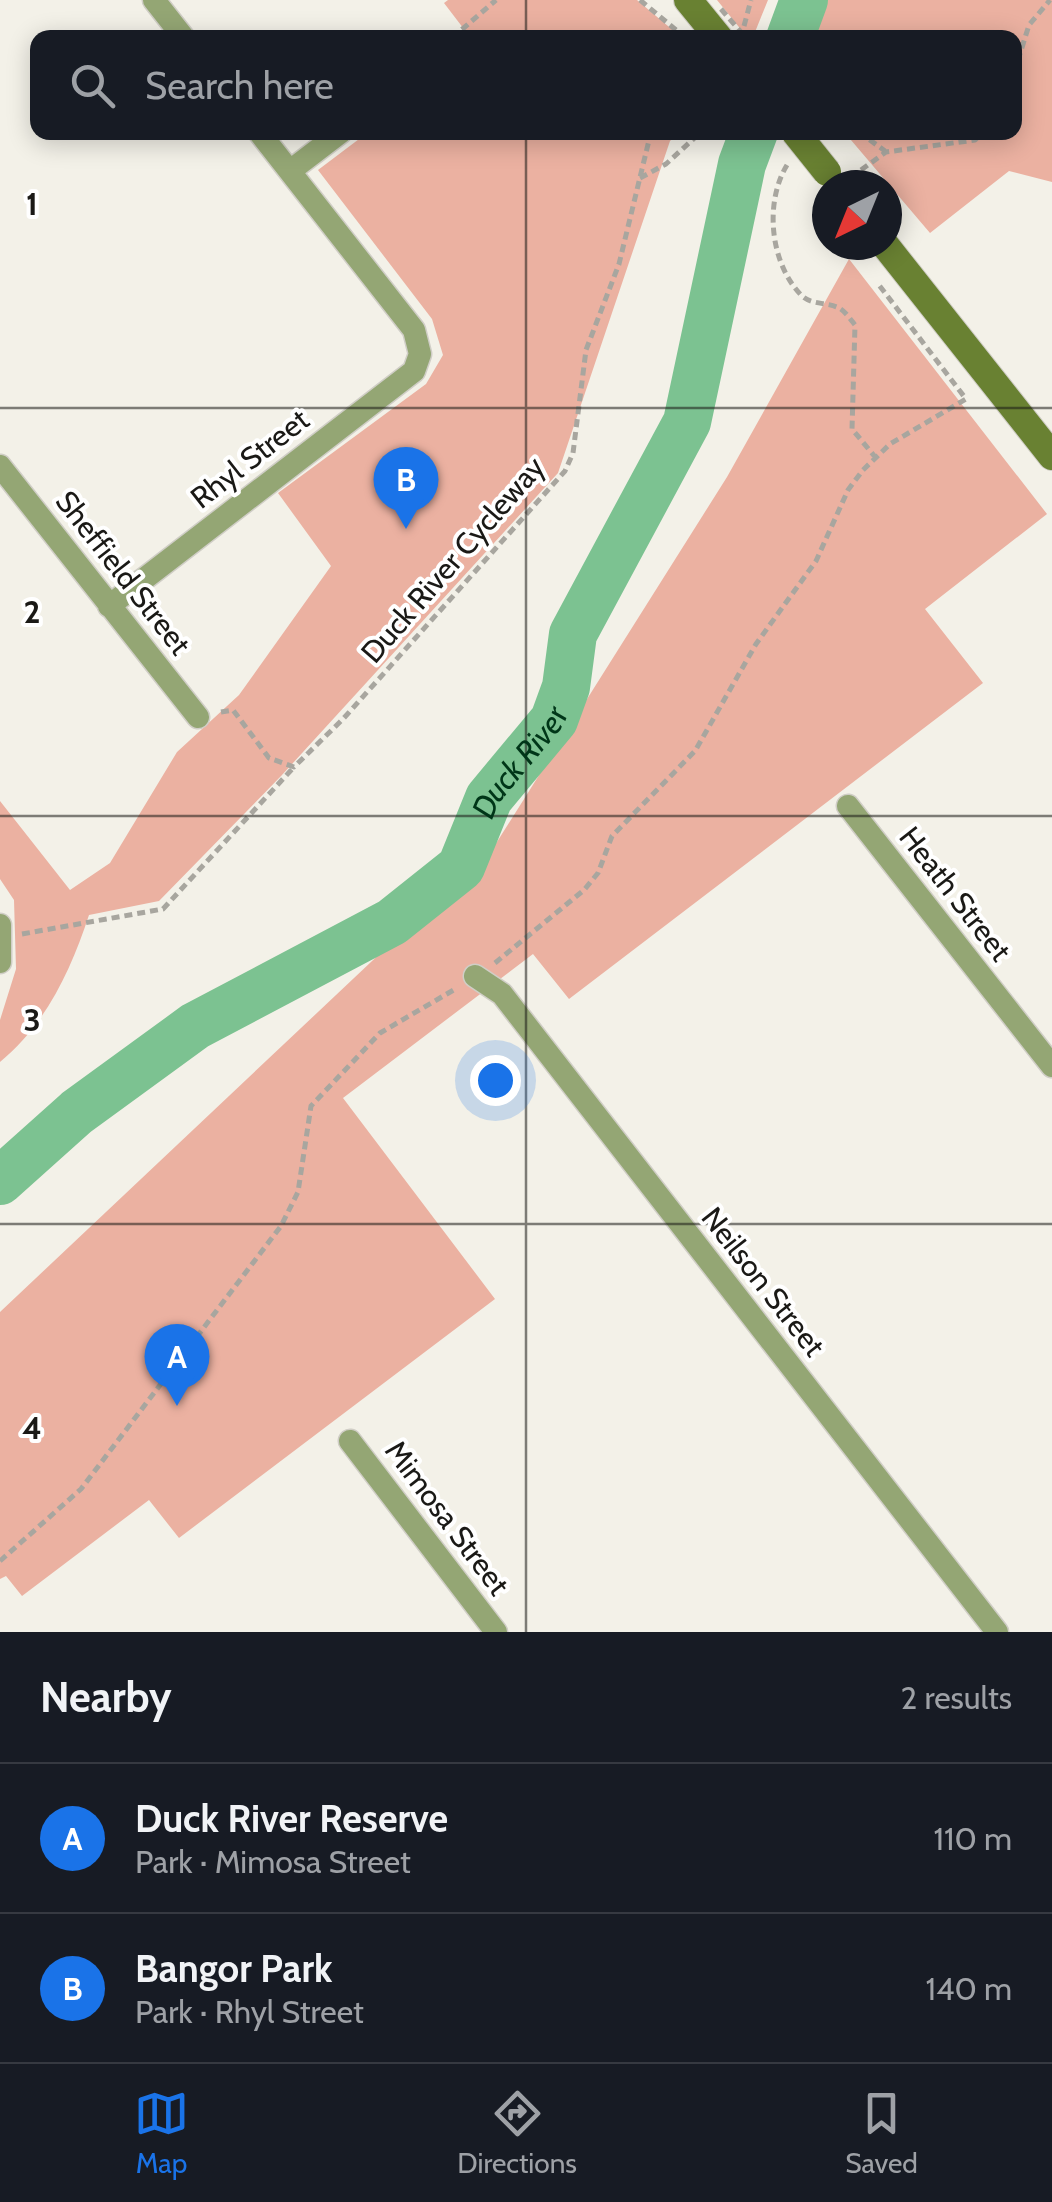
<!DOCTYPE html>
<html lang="en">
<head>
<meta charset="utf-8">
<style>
  body { margin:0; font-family:Cabin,sans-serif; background:#20242c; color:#f1f3f6 }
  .compass { position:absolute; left:812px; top:170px; width:90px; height:90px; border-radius:50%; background:#171b24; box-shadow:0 5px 25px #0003; rotate:223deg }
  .you { position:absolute; left:495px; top:1080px; width:35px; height:35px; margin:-25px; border:8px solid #fff; border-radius:50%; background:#1a73e8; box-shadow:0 0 0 15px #1a73e833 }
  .badge { display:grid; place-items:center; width:65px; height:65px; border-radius:50%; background:#1a73e8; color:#fff; font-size:32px; font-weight:700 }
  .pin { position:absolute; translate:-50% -82px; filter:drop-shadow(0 2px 5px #0008) }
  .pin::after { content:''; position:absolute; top:52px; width:35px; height:30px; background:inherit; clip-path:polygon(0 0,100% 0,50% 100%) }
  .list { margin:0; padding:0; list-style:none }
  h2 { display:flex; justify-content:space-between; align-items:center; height:130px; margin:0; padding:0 40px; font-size:42px }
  h2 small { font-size:32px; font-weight:400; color:#9ea1a6 }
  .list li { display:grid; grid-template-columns:65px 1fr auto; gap:30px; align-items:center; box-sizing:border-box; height:150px; padding:0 40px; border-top:2px solid #363941 }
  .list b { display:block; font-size:38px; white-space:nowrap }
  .list p { margin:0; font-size:32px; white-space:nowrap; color:#9ea1a6 }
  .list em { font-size:32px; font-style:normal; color:#9ea1a6 }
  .icon { flex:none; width:55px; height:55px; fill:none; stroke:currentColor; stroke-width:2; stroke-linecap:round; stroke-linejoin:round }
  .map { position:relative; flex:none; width:1052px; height:1632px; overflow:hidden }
  .search { position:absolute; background:#171b24; box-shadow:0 5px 25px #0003; left:30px; right:30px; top:30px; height:110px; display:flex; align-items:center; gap:25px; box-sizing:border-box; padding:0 35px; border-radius:20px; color:#9ea1a6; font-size:38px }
  .sheet { height:430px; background:#171b24 }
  nav { display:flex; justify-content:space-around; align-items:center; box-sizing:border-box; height:140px; border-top:2px solid #363941; background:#171b24; font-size:28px; color:#9ea1a6 }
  nav a { display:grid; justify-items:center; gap:5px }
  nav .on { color:#1a73e8 }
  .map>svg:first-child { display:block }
  .green { fill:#ebb1a1 }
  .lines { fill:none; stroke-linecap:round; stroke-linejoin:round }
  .river { stroke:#7cc291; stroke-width:48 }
  .minor-casing { stroke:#d0cec6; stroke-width:25 }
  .secondary-casing { stroke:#d0cec6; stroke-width:30 }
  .path { stroke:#a8a69f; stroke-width:5; stroke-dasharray:8 5; stroke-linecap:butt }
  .minor { stroke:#94a674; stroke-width:22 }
  .secondary { stroke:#698132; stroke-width:28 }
  .secondary-bridge-casing { stroke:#d0cec6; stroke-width:30; stroke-linecap:butt }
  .path-bridge { stroke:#a8a69f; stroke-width:5; stroke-dasharray:8 5; stroke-linecap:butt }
  .secondary-bridge { stroke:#698132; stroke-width:28 }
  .grid { fill:none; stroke:#1a1916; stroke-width:2.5; stroke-opacity:0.55 }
  .labels { text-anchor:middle; stroke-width:8; stroke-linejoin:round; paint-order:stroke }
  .street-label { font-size:30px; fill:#1a1916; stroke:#fff }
  .water-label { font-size:32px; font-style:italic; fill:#003618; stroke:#fff }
  .grid-label { font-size:32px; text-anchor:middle; font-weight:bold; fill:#1a1916; stroke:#fff; stroke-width:8; stroke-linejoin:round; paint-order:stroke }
</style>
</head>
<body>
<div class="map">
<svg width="1052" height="1632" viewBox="0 0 1052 1632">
  <rect width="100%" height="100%" fill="#f3f1e8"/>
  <path class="green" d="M448,0H637L681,37H470L444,3Z
    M717,0H768L753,37H747Z
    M825,0H1052V182L1009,171L930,233L845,133L1014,132V38L811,37Z
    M367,133H679L670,141L558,473L282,775L159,901L89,915C71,970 46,1024 0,1062V1020L16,969L14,900L0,879V801L70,890L110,863L177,752L239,695L331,566L278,493L426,384L443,355L432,319L318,170Z
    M849,259L1047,514L925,609L983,683L569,999L533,954L343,1098L495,1299L179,1538L149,1500L22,1596L6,1576L0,1579V1312L495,845L727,477Z"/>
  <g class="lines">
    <g class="river">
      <path d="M790,38L804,0"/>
      <path id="s1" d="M0,1181L77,1112L195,1026L392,922L461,867L489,798L554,720L566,687L573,634L687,422L742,164L754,132"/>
    </g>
    <g class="minor-casing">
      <path id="minor" d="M154,0L184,38
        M290,171L341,132
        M0,466L198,717
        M109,606L414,371L420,354L414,330L259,132
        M848,806L1052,1066
        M0,925V962
        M475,976L502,994L997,1632
        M350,1441L496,1632"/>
    </g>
    <g class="secondary-casing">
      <path id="secondary" d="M688,0L719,38
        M885,245L1052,456"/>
    </g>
    <path class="path" d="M640,0L676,30
      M744,26L751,0
      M452,38L496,0
      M1014,73L1029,25L1050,0
      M859,132L885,151
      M787,165C764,203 770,264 802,296C812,305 827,302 839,308C845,311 851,320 855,325L852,429L876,458
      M861,170L886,152L975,140L983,132
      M640,178L666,164L701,132
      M820,196L827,207
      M221,712L233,710L269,758L294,767L343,719L565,471L573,453L586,350L619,264L651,132
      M22,934L163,909L294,767
      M495,963L584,890L598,873L612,836L695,751L756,644L816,561L848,490L863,470L890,444L966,399L879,285
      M0,1561L81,1489L281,1226L298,1192L311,1106L380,1033L457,988"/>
    <use href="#minor" class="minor"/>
    <use href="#secondary" class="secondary"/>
    <g class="secondary-bridge-casing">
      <path id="secondary-bridge" d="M795,132L827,172"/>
    </g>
    <path class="path-bridge" d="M721,9L746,38"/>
    <use href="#secondary-bridge" class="secondary-bridge"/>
  </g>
  <path class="grid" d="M526,0V38M526,132V1632M0,408H1052M0,816H1052M0,1224H1052"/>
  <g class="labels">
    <g class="street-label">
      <text transform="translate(250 459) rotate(-38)" y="10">Rhyl Street</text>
      <text transform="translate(453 560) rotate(-49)" y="10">Duck River Cycleway</text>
      <text transform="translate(123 573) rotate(52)" y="10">Sheffield Street</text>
      <text transform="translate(955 894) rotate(52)" y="10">Heath Street</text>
      <text transform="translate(763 1282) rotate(52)" y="10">Neilson Street</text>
      <text transform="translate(447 1518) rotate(53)" y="10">Mimosa Street</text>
    </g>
    <g class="water-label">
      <text dy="11" stroke="none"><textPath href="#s1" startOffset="682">Duck River</textPath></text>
    </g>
  </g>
  <g class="grid-label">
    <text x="32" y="215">1</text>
    <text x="32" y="623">2</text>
    <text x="32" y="1031">3</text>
    <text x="32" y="1439">4</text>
  </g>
</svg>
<svg class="compass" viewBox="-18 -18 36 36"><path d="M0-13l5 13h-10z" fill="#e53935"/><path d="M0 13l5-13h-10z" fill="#9ea1a6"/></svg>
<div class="you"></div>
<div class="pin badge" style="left:177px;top:1406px">A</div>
<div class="pin badge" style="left:406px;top:529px">B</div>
<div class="search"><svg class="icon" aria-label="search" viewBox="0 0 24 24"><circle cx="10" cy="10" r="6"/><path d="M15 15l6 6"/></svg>Search here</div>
</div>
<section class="sheet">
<h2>Nearby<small>2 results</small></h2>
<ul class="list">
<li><span class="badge">A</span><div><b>Duck River Reserve</b><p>Park · Mimosa Street</p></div><em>110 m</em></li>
<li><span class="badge">B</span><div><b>Bangor Park</b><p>Park · Rhyl Street</p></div><em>140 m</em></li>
</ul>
</section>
<nav>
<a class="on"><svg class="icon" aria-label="map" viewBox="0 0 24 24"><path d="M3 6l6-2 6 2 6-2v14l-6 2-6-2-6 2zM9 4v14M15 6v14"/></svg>Map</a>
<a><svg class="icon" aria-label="directions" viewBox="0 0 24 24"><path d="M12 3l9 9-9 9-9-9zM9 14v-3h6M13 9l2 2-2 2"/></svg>Directions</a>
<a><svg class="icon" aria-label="saved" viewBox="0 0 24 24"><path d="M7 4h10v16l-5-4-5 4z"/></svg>Saved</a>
</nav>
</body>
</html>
